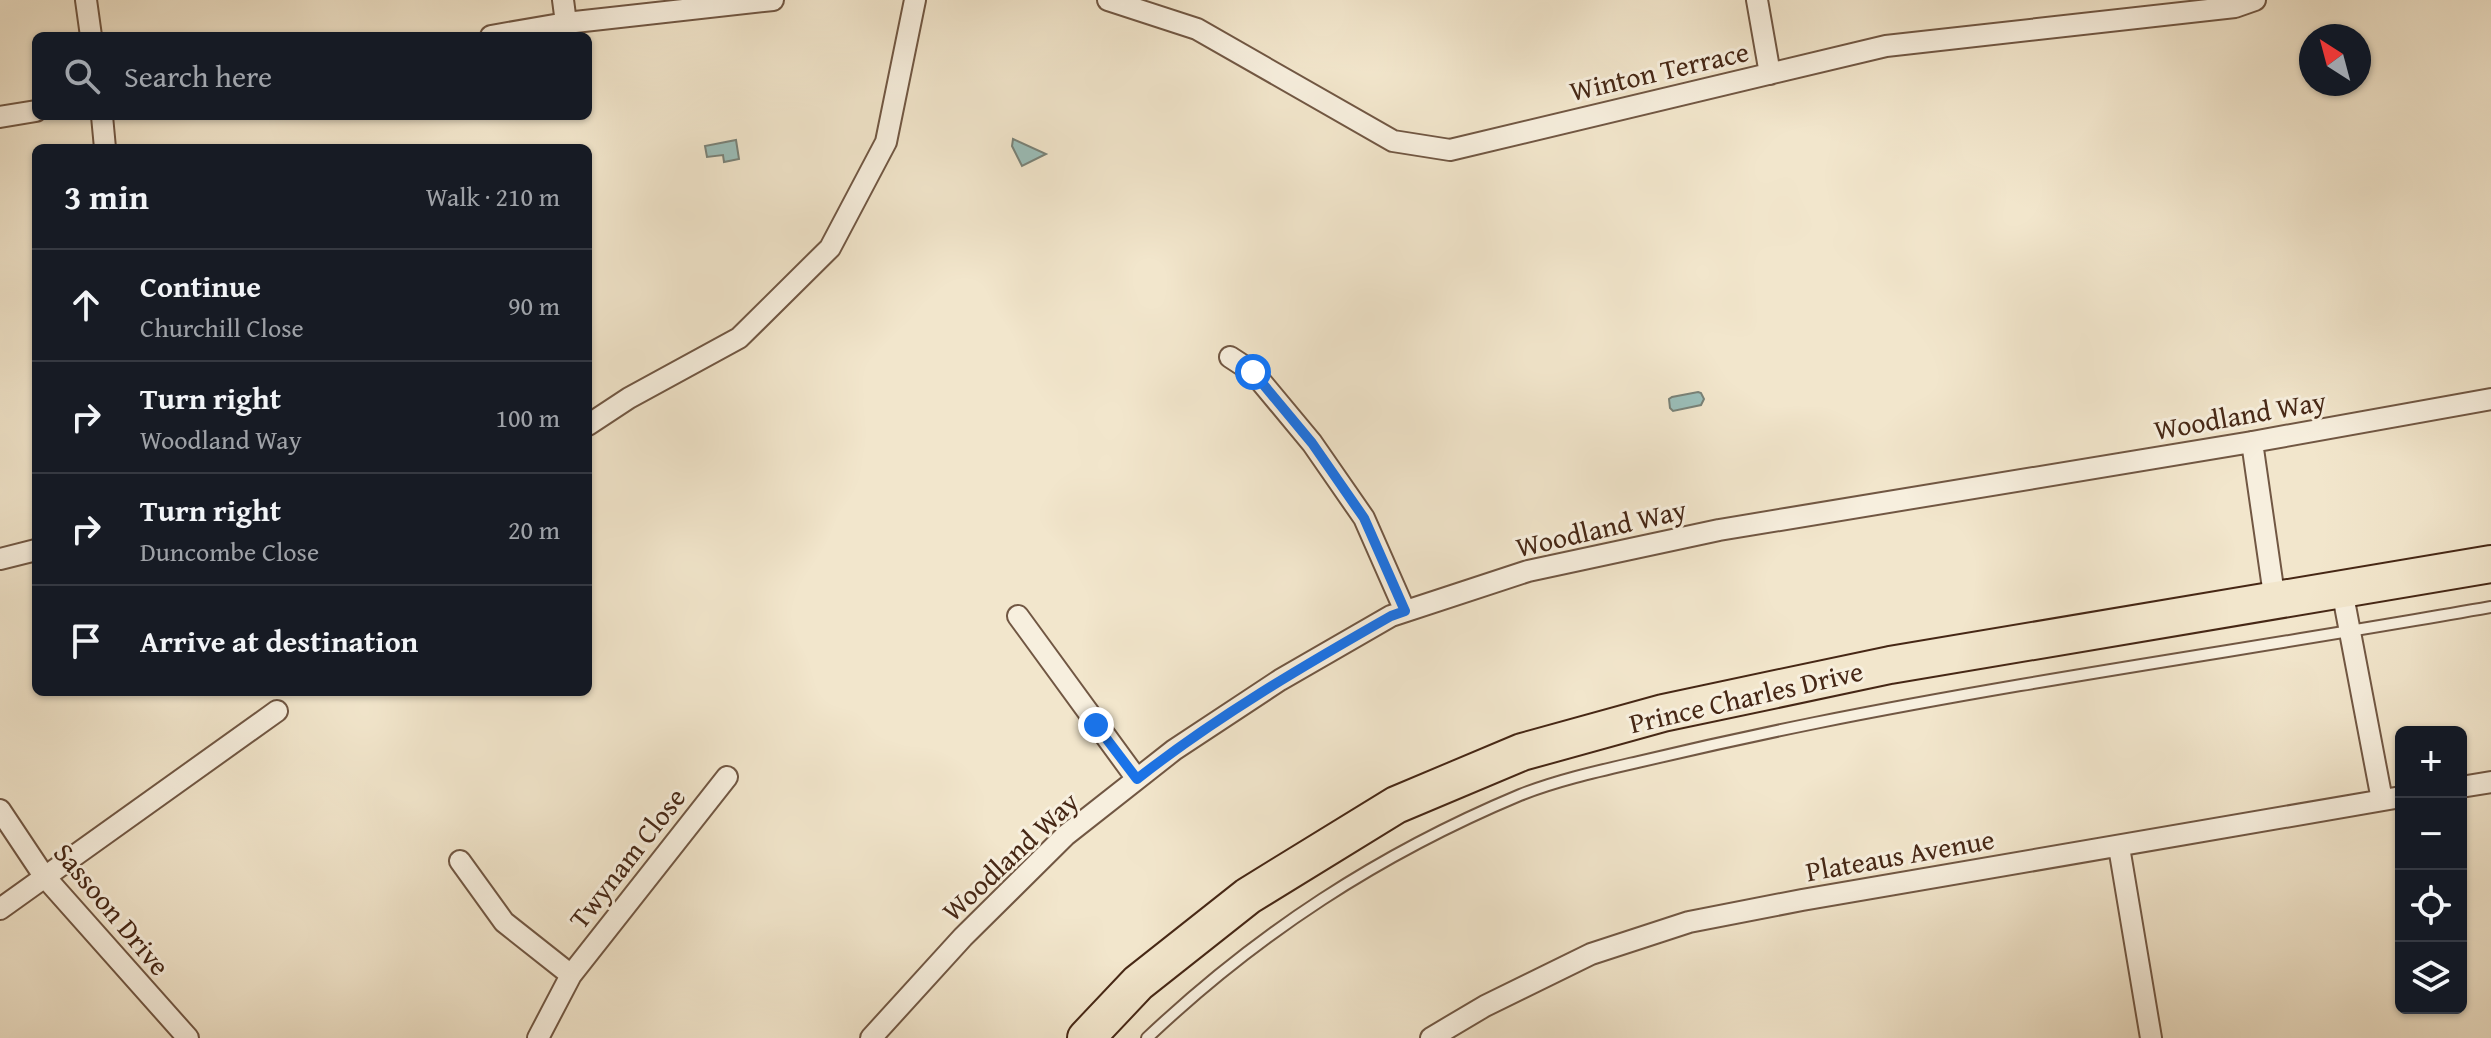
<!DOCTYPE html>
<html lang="en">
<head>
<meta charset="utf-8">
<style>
  body { margin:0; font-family:"Gentium Book Plus",serif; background:#20242c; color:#f1f3f6 }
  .controls { position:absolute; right:24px; bottom:24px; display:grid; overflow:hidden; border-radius:12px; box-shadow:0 2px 6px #0004 }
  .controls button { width:72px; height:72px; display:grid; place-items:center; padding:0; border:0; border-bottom:2px solid #363941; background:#171b24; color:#f1f3f6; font:40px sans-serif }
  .compass { position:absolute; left:2299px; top:24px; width:72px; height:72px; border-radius:50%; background:#171b24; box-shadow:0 2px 6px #0004; rotate:324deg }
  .stop { position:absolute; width:24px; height:24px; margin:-18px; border:6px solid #1a73e8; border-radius:50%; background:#fff }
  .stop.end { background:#1a73e8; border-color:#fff; box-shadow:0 2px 8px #0008 }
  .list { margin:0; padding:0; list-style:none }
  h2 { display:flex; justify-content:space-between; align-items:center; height:104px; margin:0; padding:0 32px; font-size:34px }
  h2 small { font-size:26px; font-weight:400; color:#9ea1a6 }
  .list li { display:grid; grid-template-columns:52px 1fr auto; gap:24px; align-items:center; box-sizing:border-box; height:112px; padding:0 32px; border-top:2px solid #363941 }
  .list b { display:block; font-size:30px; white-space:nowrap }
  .list p { margin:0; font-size:26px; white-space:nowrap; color:#9ea1a6 }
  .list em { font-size:26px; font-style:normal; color:#9ea1a6 }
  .icon { flex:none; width:44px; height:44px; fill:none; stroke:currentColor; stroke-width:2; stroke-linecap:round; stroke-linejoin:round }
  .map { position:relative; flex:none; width:2491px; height:1038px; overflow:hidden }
  .search { position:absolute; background:#171b24; box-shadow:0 2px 6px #0004; left:32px; top:32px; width:560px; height:88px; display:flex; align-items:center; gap:20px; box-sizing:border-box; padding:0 28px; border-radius:12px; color:#9ea1a6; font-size:30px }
  .panel { position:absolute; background:#171b24; box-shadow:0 2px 6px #0004; left:32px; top:144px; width:560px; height:552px; border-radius:12px }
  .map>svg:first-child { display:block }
  .water { fill:#9bbfba; stroke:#798278; stroke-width:2 }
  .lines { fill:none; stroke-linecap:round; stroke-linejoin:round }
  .lane-casing { stroke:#715743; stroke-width:14 }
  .street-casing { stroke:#715743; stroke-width:24 }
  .highway-casing { stroke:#462715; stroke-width:40 }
  .lane { stroke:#f7efde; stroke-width:10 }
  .street { stroke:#f7efde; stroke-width:20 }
  .highway { stroke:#f2e6cc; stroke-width:36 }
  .route { stroke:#1a73e8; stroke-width:10 }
  .labels { text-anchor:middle; stroke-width:6; stroke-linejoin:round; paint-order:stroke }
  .street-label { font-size:28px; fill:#462715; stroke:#f7efde }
</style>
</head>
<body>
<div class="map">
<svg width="2491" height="1038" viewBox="0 0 2491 1038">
  <rect width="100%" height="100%" fill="#f2e6cc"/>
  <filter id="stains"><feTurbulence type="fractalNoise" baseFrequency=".0025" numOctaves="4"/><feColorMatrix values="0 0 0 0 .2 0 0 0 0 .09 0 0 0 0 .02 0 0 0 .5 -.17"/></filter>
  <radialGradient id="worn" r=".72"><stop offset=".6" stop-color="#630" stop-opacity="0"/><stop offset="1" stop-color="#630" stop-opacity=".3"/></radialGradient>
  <path class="water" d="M1013,139L1046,154L1022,166L1012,146Z
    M736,140L739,159L724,162L723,155L707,157L705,146Z
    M1698,392L1701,393L1704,399L1701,405L1673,411L1670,408L1669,399L1672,397Z"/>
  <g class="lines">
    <g class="lane-casing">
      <path id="lane" d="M1147,1038C1258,933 1379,854 1520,795C1558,780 1599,771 1638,762C1697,748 1756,735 1815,723C2039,678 2266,647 2491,607"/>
    </g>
    <g class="street-casing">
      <path id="street" d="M86,0L91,36
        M563,0L566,23
        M1108,0L1197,29L1393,141L1450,150L1886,46L2235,7L2255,0
        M1757,0L1770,74
        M491,36L566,23L773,0
        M102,116L105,148
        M0,117L36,111
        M1230,357L1253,372L1312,443L1364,518L1405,611
        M588,425L629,398L739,338L830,248L886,142L915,0
        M2252,442L2275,602
        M0,559L36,550
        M2342,590L2382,800
        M1018,616L1137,779
        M2461,787L2491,782
        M0,810L44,876L188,1038
        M2119,847L2151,1038
        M460,861L504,922L571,975
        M0,909L277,711
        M538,1038L571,975L727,777
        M871,1038L963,937L1066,835L1174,750L1280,680L1391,616L1528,571L1719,530L2252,442L2491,399
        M1431,1038L1485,1006L1591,954L1689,922L1802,900L2401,797"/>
    </g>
    <g class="highway-casing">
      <path id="highway" d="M1086,1038L1138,983L1248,896L1396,805L1522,752L1663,713L1890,665L2491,564"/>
    </g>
    <use href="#lane" class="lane"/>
    <use href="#street" class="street"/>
    <use href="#highway" class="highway"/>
  </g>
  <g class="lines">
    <path class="route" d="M1096,725L1137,779C1216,717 1303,666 1391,616L1405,611L1364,518L1312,443L1253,372"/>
  </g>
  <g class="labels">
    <g class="street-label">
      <text transform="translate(1659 71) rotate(-13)" y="10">Winton Terrace</text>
      <text transform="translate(2240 415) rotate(-10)" y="10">Woodland Way</text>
      <text transform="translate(1601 528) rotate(-13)" y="10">Woodland Way</text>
      <text transform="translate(1746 697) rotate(-13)" y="10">Prince Charles Drive</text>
      <text transform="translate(1900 855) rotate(-10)" y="10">Plateaus Avenue</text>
      <text transform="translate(1010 856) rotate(-43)" y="10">Woodland Way</text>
      <text transform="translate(627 858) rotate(-52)" y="10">Twynam Close</text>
      <text transform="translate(112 909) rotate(50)" y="10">Sassoon Drive</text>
    </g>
  </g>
  <rect width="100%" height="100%" filter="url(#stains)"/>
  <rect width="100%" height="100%" fill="url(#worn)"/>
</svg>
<div class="controls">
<button>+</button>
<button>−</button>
<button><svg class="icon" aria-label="locate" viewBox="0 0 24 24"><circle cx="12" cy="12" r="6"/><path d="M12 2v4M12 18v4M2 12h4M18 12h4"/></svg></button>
<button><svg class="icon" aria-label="layers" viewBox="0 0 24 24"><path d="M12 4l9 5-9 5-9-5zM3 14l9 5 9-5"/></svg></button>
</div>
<svg class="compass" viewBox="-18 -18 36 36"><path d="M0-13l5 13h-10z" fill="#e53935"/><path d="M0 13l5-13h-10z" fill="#9ea1a6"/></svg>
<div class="stop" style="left:1253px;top:372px"></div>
<div class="stop end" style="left:1096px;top:725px"></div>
<div class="search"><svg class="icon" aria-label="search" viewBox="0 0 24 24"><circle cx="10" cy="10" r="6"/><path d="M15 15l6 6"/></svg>Search here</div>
<section class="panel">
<h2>3 min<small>Walk · 210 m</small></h2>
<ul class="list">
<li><svg class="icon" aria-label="ahead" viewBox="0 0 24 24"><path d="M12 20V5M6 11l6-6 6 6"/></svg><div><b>Continue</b><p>Churchill Close</p></div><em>90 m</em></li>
<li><svg class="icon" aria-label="right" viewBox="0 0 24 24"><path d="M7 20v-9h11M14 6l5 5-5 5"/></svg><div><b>Turn right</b><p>Woodland Way</p></div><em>100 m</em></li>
<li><svg class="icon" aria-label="right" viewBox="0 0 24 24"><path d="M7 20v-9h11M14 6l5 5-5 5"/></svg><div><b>Turn right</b><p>Duncombe Close</p></div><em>20 m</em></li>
<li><svg class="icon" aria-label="arrive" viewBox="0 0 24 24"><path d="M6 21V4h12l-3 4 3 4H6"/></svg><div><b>Arrive at destination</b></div></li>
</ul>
</section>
</div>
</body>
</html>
